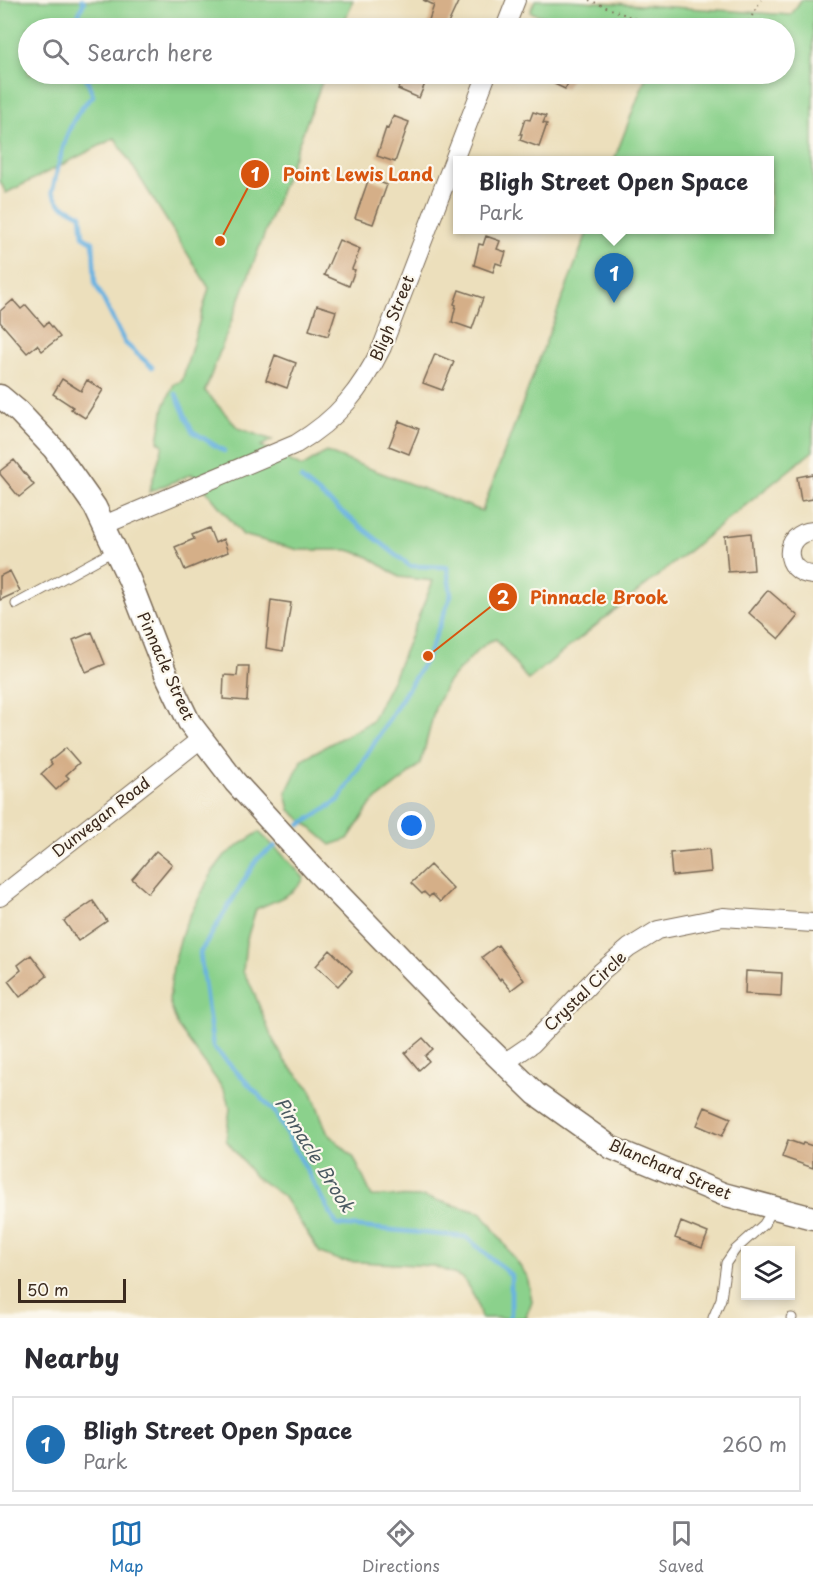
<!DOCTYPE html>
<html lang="en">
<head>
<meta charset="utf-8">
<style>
  body { margin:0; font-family:"Playpen Sans",sans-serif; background:#f7f7f7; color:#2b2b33 }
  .controls { position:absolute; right:18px; bottom:18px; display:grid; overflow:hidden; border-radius:0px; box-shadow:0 3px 9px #0003 }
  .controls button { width:54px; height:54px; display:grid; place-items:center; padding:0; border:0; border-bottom:2px solid #e1e1e2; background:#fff; color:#2b2b33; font:30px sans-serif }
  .scale { position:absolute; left:18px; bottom:15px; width:108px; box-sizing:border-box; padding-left:6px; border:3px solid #3b2a1e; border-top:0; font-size:16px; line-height:21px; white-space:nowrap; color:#3b2a1e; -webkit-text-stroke:4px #fbf7ec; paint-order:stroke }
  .you { position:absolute; left:412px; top:826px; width:21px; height:21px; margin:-15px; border:4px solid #fff; border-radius:50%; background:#1a73e8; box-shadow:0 0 0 9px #1a73e833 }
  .badge { display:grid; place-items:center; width:39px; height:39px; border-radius:50%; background:#1f6fb2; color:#fff; font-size:20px; font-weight:700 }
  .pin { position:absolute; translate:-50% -50px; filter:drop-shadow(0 2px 3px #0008) }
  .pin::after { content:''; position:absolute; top:32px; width:21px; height:18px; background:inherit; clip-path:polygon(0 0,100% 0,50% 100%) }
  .popup { position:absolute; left:453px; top:156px; width:321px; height:78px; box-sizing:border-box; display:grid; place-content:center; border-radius:0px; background:#fff; filter:drop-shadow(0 2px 4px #0005); font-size:20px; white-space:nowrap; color:#7c7c81 }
  .popup b { font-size:22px; color:#2b2b33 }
  .popup::after { content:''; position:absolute; left:50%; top:100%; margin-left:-12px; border:12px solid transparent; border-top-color:#fff }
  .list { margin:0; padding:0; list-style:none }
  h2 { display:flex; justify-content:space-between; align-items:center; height:78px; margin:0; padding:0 24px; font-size:26px }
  h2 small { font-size:20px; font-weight:400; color:#7c7c81 }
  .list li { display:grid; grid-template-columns:39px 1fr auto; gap:18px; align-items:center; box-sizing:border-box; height:96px; margin:0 12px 12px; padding:0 12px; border:2px solid #e1e1e2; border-radius:0px }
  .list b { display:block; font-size:22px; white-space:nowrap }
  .list p { margin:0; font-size:20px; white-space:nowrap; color:#7c7c81 }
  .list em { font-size:20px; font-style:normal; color:#7c7c81 }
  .icon { flex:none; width:33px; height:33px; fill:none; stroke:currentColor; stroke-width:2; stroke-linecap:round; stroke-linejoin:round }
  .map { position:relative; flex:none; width:813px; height:1318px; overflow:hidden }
  .search { position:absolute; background:#fff; box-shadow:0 3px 9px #0003; left:18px; right:18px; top:18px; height:66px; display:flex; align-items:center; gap:15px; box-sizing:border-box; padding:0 21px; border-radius:33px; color:#7c7c81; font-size:22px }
  .sheet { height:186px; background:#fff }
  nav { display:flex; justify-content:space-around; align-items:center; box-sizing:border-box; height:84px; border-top:2px solid #e1e1e2; background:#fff; font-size:16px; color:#7c7c81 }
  nav a { display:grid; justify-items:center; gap:3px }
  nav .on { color:#1f6fb2 }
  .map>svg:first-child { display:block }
  .green { fill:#8bd18c; stroke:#637e55; stroke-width:1.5 }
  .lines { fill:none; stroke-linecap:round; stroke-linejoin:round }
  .stream { stroke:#69b2e1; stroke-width:4.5 }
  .building { fill:#d5af88 }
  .service-casing { stroke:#796955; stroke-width:11 }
  .minor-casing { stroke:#796955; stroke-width:20 }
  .tertiary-casing { stroke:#796955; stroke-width:25 }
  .path { stroke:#796955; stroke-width:2; stroke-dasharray:1.5 4.5; stroke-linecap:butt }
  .service { stroke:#fff; stroke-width:9 }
  .minor { stroke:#fff; stroke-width:18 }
  .tertiary { stroke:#fff; stroke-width:22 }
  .labels { text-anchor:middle; stroke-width:4.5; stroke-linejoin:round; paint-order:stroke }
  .street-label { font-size:16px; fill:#3b2a1e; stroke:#fbf7ec }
  .water-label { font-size:18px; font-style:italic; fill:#4b5a62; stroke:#fbf7ec }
  .leader { fill:none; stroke:#d7540e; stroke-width:2 }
  .callout-dot { fill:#d7540e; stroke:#fbf7ec; stroke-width:2 }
  .mark-label { font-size:18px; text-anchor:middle; font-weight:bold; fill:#fff }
  .callout-label { font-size:18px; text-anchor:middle; font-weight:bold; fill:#d7540e; stroke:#fbf7ec; stroke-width:4.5; stroke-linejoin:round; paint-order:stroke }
</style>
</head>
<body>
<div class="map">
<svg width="813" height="1318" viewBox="0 0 813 1318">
  <rect width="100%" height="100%" fill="#fbf7ec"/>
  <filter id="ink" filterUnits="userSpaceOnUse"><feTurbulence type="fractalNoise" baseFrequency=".0167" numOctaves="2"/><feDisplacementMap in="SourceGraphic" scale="12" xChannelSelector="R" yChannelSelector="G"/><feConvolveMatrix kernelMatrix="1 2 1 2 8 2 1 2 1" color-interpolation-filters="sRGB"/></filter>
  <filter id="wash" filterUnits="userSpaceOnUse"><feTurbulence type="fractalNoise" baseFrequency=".008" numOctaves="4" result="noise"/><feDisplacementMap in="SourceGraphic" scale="24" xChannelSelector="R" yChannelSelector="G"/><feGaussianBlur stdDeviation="1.35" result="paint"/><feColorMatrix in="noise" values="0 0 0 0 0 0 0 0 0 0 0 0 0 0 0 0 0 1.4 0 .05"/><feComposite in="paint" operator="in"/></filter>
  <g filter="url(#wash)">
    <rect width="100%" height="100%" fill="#ecdfbc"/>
    <path class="green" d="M0,0H353L342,28H28V74H325L205,391L238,428L272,440L261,446L302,467L326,452L482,511L588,230H770V160H614L647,74H784V28H576L530,12L535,0H568L791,15L801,0H813V451L528,680L496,639L488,642L477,651L447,683L435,708L421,763L402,780L371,804L348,839L331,845L290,810L286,793L302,759L371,722L393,679L433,581L399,577L367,556L348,550H299L243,535L192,474L149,492L163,445L158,441L164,407L174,384L182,381L209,288L115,138L6,193L0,181Z
      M259,832L282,854L304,878C297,894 272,902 256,909L246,942L243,971L253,990L271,1036L285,1061L311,1090L327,1132L354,1158L372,1196L425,1197L482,1213L527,1276L532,1301L526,1317L528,1318H481L476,1300L463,1278L434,1266L341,1261L320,1253L283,1196L254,1176L226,1140L230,1108L224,1090L178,1027L169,1001L173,966L184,927L213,871L225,855Z"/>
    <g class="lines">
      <path class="stream" d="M73,28L84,2L82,0
        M85,74L93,96C65,120 61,158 52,192L60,204L81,215L83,236L93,242L95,283L125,343L152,367
        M176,394L192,431L224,451
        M300,825L339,800L428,656L451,595L447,567L410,566L301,479
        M275,846L257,859L200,953L213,1047L274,1111L337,1225L466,1237L511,1275V1314L509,1318"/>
    </g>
    <g id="blocks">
      <path class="building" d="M423,0H459L446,28H434L427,26L434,5Z
        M404,74H429L419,98L398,89Z
        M554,74H573L565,89L550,82Z
        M533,112L546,116L543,123L547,124L539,147L520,140L522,134H520L525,119L530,120Z
        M393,116L409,122L395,162L377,156L386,128L388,129Z
        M369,178L387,185L373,224L355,218Z
        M486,236L500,241L497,249L506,252L502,265L496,263L493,272L474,265L479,244L483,245Z
        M339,240L360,249L352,269L355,270L349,286L324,275Z
        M459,290L483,298L472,329L452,322L456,305L454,304Z
        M13,300L21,309L26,305L44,326L48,322L60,337L42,351L37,345L27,353L0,322V311Z
        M317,305L336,311L328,336L309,330Z
        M435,354L454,362L442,390L423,383Z
        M275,355L296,363L287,388L266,380Z
        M62,379L81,391L87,380L103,390L85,418L71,409L73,407L53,394Z
        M399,421L419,429L409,454L389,446Z
        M14,460L34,485L19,497L0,474V471Z
        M813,474V499L801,501L797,477Z
        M209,528L215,543L223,539L228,552L185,570L175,547L194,539L192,535Z
        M751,533L754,570L728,572L725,536Z
        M10,571L20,591L0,600V576Z
        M768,590L798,616L779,639L749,613Z
        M271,600L291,603L283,651L266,648Z
        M92,632L105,664L86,672L73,640Z
        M238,666H249L247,701L223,699L224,675L237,676Z
        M66,748L79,763L66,775L69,778L56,790L41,774L52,764L50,761Z
        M709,849L711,872L672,876L670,853Z
        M156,851L172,864L148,893L132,879Z
        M430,865L453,889L440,902L432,894L429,897L424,892L422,894L411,883Z
        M93,901L107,921L78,941L64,921Z
        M498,945L524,980L511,990L501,978L500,980L482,957Z
        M330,950L352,971L338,986L316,966Z
        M31,955L47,976L20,997L8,981L21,970L18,965Z
        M746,971L782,973L781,996L745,994Z
        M423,1038L433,1049L425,1056L429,1061L419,1070L405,1053Z
        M705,1107L731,1118L722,1136L697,1125Z
        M788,1140L802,1145L803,1143L813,1146V1168L782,1157Z
        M681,1222L708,1233L702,1248L675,1238Z"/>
    </g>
  </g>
  <g filter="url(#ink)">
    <use href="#blocks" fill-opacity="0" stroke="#796955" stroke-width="1.5"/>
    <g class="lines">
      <g class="service-casing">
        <path id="service" d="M16,604L104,556L116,552
          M713,1318L721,1299L726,1263L735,1250L764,1224L774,1208
          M791,1318H792"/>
      </g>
      <g class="minor-casing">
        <path id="minor" d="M505,28L516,0
          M104,525L296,444C338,419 361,390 382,347L487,74
          M813,531C782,533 782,573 813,575
          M0,897L202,738
          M504,1063L532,1044L602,971L629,948L658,930L723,917L813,923"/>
      </g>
      <g class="tertiary-casing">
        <path id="tertiary" d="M0,396L19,412L54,449L95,507L129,579L166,674L189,722L235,782L318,873L471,1031L536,1094L612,1148L723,1194L813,1218"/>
      </g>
      <path class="path" d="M589,0L650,25L681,28
        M694,28H714
        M739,28L749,21L761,0"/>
      <use href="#service" class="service"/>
      <use href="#minor" class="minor"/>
      <use href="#tertiary" class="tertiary"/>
    </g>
  </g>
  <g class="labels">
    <g class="street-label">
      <text transform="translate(392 318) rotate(-68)" y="6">Bligh Street</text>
      <text transform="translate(166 666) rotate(66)" y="6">Pinnacle Street</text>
      <text transform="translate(101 817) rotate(-38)" y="6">Dunvegan Road</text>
      <text transform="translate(585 991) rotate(-44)" y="6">Crystal Circle</text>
      <text transform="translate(670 1169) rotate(23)" y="6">Blanchard Street</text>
    </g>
    <g class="water-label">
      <text transform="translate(314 1155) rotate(58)" y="6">Pinnacle Brook</text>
    </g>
  </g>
  <path class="leader" d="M220 241L255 174M428 656L503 597"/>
  <g class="callout-dot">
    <circle cx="220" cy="241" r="6"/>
    <circle cx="428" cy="656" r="6"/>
    <circle cx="255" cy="174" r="15"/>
    <circle cx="503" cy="597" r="15"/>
  </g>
  <g class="mark-label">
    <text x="255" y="181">1</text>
    <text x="503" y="604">2</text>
  </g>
  <g class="callout-label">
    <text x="358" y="181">Point Lewis Land</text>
    <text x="599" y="604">Pinnacle Brook</text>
  </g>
</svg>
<div class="controls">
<button><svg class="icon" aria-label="layers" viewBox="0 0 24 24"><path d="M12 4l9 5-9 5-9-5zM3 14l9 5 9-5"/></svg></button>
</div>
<div class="scale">50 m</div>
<div class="you"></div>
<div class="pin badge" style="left:614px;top:303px">1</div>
<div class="popup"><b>Bligh Street Open Space</b>Park</div>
<div class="search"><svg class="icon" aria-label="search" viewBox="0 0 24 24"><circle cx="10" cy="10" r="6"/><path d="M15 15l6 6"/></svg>Search here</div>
</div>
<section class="sheet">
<h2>Nearby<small></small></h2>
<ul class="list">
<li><span class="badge">1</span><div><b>Bligh Street Open Space</b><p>Park</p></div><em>260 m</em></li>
</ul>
</section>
<nav>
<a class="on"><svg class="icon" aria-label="map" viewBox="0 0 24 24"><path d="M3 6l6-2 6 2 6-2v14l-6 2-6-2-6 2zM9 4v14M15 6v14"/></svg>Map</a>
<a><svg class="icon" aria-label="directions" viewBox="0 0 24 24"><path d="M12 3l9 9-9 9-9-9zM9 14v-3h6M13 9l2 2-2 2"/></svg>Directions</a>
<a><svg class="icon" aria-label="saved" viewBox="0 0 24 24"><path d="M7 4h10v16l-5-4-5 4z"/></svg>Saved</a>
</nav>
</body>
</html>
